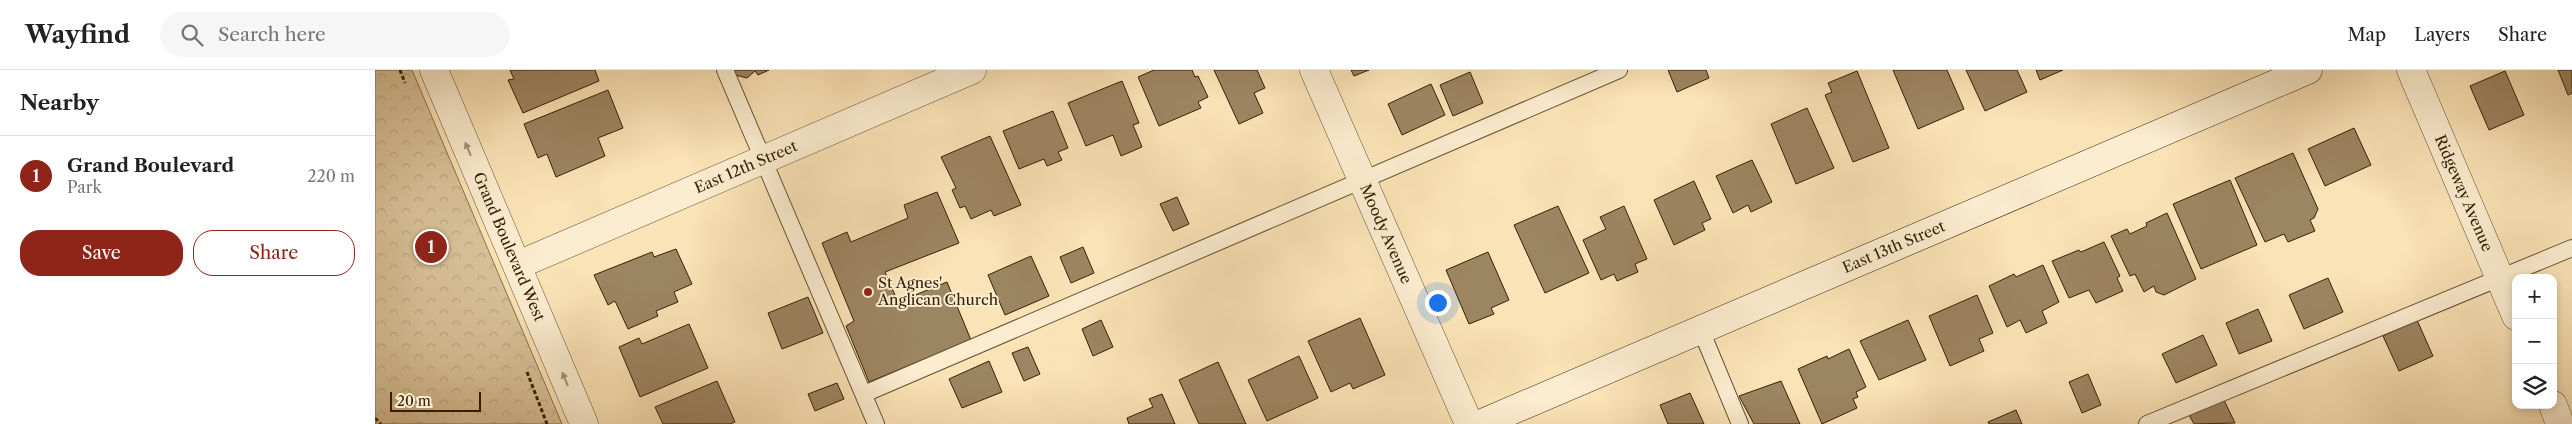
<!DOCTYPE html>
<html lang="en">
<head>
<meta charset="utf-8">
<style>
  body { margin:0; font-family:"Libre Caslon Text",serif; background:#f6f6f6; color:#222 }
  .controls { position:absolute; right:15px; bottom:15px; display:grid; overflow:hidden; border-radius:10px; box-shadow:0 2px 8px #0003 }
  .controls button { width:45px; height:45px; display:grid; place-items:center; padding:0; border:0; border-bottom:1px solid #e0e0e0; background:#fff; color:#222; font:25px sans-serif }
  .scale { position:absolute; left:15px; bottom:12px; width:91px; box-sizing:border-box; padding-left:5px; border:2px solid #362005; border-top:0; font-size:14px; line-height:18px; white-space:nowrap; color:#362005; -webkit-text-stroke:4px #fcedd0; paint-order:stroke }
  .you { position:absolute; left:1062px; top:232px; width:18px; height:18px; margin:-12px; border:4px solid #fff; border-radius:50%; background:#1a73e8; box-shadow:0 0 0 8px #1a73e833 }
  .badge { display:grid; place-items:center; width:32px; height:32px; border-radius:50%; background:#8f2418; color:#fff; font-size:16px; font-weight:700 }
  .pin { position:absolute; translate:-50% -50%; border:2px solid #fff; box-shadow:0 1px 5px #0006 }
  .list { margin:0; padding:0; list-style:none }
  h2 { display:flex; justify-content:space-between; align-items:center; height:65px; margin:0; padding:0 20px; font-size:21px }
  h2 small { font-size:16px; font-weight:400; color:#767676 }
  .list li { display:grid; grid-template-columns:32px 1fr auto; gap:15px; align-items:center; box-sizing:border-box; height:80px; padding:0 20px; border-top:1px solid #e0e0e0 }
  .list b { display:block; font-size:19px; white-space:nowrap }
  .list p { margin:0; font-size:16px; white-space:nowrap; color:#767676 }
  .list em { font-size:16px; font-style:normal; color:#767676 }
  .actions { display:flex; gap:10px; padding:15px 20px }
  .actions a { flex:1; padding:11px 0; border:1px solid #8f2418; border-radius:20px; text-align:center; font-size:18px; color:#8f2418 }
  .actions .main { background:#8f2418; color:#fff }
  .icon { flex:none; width:28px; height:28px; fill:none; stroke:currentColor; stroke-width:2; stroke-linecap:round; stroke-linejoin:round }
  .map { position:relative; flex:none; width:2197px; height:354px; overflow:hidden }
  header { display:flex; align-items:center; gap:30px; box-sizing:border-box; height:70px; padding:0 25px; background:#fff; border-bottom:1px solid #e0e0e0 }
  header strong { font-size:24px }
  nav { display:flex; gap:28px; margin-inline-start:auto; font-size:18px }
  .search { width:350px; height:45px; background:#f6f6f6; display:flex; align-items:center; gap:12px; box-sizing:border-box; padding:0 18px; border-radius:28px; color:#767676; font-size:19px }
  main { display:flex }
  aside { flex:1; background:#fff }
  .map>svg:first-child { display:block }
  .park { fill:url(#park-crowns); stroke:#88714e }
  .building { fill:#9c8561; stroke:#362005 }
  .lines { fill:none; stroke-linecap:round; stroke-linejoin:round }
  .lane-casing { stroke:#675131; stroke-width:18 }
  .street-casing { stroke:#675131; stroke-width:29 }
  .secondary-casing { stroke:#362005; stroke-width:29 }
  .path { stroke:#362005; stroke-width:3; stroke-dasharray:4 2.5; stroke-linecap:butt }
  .lane { stroke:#fcedd0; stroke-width:16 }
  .street { stroke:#fcedd0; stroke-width:28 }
  .secondary { stroke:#fcedd0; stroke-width:28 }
  .oneway { fill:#a39175 }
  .poi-dot { fill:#8f2418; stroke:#fcedd0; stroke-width:2 }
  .labels { text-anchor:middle; stroke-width:4; stroke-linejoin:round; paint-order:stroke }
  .street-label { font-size:15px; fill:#362005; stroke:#fcedd0 }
  .poi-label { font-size:15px; fill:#362005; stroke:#fcedd0; text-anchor:start }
</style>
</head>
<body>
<header>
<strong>Wayfind</strong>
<div class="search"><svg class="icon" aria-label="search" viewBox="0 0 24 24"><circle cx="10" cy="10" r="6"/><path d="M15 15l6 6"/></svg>Search here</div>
<nav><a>Map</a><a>Layers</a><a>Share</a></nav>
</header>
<main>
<aside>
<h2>Nearby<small></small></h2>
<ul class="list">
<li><span class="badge">1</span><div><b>Grand Boulevard</b><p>Park</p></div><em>220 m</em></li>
</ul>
<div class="actions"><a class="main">Save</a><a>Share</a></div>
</aside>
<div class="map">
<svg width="2197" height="354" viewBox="0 0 2197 354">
  <defs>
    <pattern id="park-crowns" width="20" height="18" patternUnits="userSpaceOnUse" patternTransform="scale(1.25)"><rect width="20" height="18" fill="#d9c298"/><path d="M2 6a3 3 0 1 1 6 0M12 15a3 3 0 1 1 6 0" fill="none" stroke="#bba682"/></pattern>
  </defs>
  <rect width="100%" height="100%" fill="#fae3b6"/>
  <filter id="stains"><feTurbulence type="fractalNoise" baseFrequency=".004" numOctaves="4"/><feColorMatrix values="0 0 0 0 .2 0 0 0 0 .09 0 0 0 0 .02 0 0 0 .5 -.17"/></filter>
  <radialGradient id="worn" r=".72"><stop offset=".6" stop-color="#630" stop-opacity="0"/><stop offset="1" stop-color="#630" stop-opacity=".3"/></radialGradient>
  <path class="park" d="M0,0H37L187,354H0Z"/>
  <path class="building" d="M135,0H220L224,11L148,43L133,10L139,9Z
    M358,0H394L383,5L380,1L372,8L360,5Z
    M779,0H817L820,7L823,6L833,27L823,32L826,38L784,56L763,7Z
    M839,0H882L890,18L879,23L888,43L864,54Z
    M976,0H994L979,6Z
    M1293,0H1331L1334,8L1302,22Z
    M1518,0H1572L1589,39L1543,59Z
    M1591,0H1642L1652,22L1610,41Z
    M1661,0H1688L1665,10Z
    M2183,0H2197V23L2193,25Z
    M1482,1L1514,78L1478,92L1450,25L1457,22L1453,13Z
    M2130,1L2149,45L2114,60L2095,16Z
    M1095,2L1108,33L1078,46L1065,15Z
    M747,11L764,53L758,55L767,77L746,86L738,65L711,76L693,33Z
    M1056,14L1070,45L1027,65L1013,34Z
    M233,20L248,58L223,68L230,86L181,107L172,84L163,88L149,54Z
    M1432,38L1459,98L1421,114L1396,54Z
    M678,41L693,78L683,82L687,90L672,96L669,89L644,99L628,61Z
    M1979,58L1996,95L1950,116L1933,79Z
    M615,66L646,135L619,146L616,140L596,149L590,136L585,138L577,120L581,118L566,87Z
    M1918,83L1943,139L1939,148L1935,150L1940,161L1913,172L1909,164L1890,172L1860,108Z
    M1377,90L1397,132L1376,142L1373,135L1358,143L1341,106Z
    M1855,110L1882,175L1826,199L1798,134Z
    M1319,111L1336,149L1327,153L1330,160L1299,175L1279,130Z
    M562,122L584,173L510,202L523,232L572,212L596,270L494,312L471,256L479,251L447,173L472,162L476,172L533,148L529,135Z
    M802,127L814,154L798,161L785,134Z
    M1183,136L1214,203L1170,223L1139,155Z
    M1249,136L1272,189L1260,194L1263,202L1242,211L1239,204L1226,210L1208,170L1231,159L1225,147Z
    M1792,143L1821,209L1789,225L1781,222L1779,216L1769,222L1760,204L1755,206L1736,166L1752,159L1755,164L1772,156L1771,153Z
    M1729,172L1745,206L1742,208L1748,221L1721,233L1714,220L1694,228L1677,191L1704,180L1706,182Z
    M708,177L719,203L696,213L685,187Z
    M301,179L317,214L299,222L303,232L281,241L283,246L253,259L240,231L233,235L219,205L277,182L279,187Z
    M1113,182L1134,230L1116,238L1119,244L1094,254L1071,200Z
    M656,186L674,226L630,245L613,205Z
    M1668,195L1684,232L1667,241L1672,253L1651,263L1645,250L1632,257L1614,216L1639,204L1641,207Z
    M1953,208L1968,242L1929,259L1914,225Z
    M1602,225L1618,263L1604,269L1609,281L1575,296L1554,246Z
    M433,227L448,263L407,279L393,243Z
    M1883,239L1897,271L1864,284L1851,253Z
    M985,248L1010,305L978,319L975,313L956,322L933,271Z
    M726,250L738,277L718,286L707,259Z
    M1533,250L1551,290L1504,310L1485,271Z
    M2042,250L2058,286L2024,301L2008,266Z
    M314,254L333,298L265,327L244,277L264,268L267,274Z
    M1828,265L1842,295L1801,313L1787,284Z
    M653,277L665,304L649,311L637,283Z
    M1474,279L1491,317L1481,322L1483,327L1478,329L1482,338L1447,354L1423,299L1452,286L1453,289Z
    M924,286L943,328L892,351L873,310Z
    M614,291L627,322L587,338L574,309Z
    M843,292L871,354H824L804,310Z
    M1713,304L1726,335L1707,343L1694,312Z
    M342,311L360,352L355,354H288L280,337Z
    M1406,311L1425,354H1379L1364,326Z
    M462,313L469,329L440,341L433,324Z
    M1315,323L1329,354H1293L1285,335Z
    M787,324L800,354H754L752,348L778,337L774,329Z
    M1847,326L1860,353L1819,354L1813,343Z
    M1641,340L1647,354H1614L1613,352Z"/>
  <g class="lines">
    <g class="lane-casing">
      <path id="lane" d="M350,0L501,354
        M1326,260L1365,354
        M489,324L1244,0
        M1772,354L2197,178"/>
    </g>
    <g class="street-casing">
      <g id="street">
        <path id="s1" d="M59,0L209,354"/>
        <path id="s2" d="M939,0L1094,354"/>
        <path id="s3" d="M2036,0L2141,246"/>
        <path id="s4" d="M143,195L597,0"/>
        <path d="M2178,335L2185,354"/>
      </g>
    </g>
    <g class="secondary-casing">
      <g id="secondary">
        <path id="s5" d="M1105,354L1933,0"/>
      </g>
    </g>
    <path class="path" d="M25,0L30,13
      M152,302L172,354
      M0,348L6,354"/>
    <use href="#lane" class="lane"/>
    <use href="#street" class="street"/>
    <use href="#secondary" class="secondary"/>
  </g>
  <defs><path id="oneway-solid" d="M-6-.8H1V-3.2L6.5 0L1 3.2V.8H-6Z" transform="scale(1.25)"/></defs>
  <g class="oneway">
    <use href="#oneway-solid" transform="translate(93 79) rotate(-113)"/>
    <use href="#oneway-solid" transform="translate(190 309) rotate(-113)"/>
  </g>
  <circle class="poi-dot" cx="493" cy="222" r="5"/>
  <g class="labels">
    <g class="street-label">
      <text dy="5" stroke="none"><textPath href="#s4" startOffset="248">East 12th Street</textPath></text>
      <text dy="5" stroke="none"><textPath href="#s3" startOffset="134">Ridgeway Avenue</textPath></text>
      <text dy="5" stroke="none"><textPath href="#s2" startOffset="179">Moody Avenue</textPath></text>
      <text dy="5" stroke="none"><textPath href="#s1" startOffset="192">Grand Boulevard West</textPath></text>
      <text dy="5" stroke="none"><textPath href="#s5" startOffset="450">East 13th Street</textPath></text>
    </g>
    <g class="poi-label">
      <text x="503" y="218">St Agnes'<tspan x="503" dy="17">Anglican Church</tspan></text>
    </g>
  </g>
  <rect width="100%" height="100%" filter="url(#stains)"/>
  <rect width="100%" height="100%" fill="url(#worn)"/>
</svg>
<div class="controls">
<button>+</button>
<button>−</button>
<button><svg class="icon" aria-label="layers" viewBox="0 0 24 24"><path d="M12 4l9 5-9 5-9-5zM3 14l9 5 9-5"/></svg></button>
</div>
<div class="scale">20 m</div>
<div class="you"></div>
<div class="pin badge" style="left:56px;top:177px">1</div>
</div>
</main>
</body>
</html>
